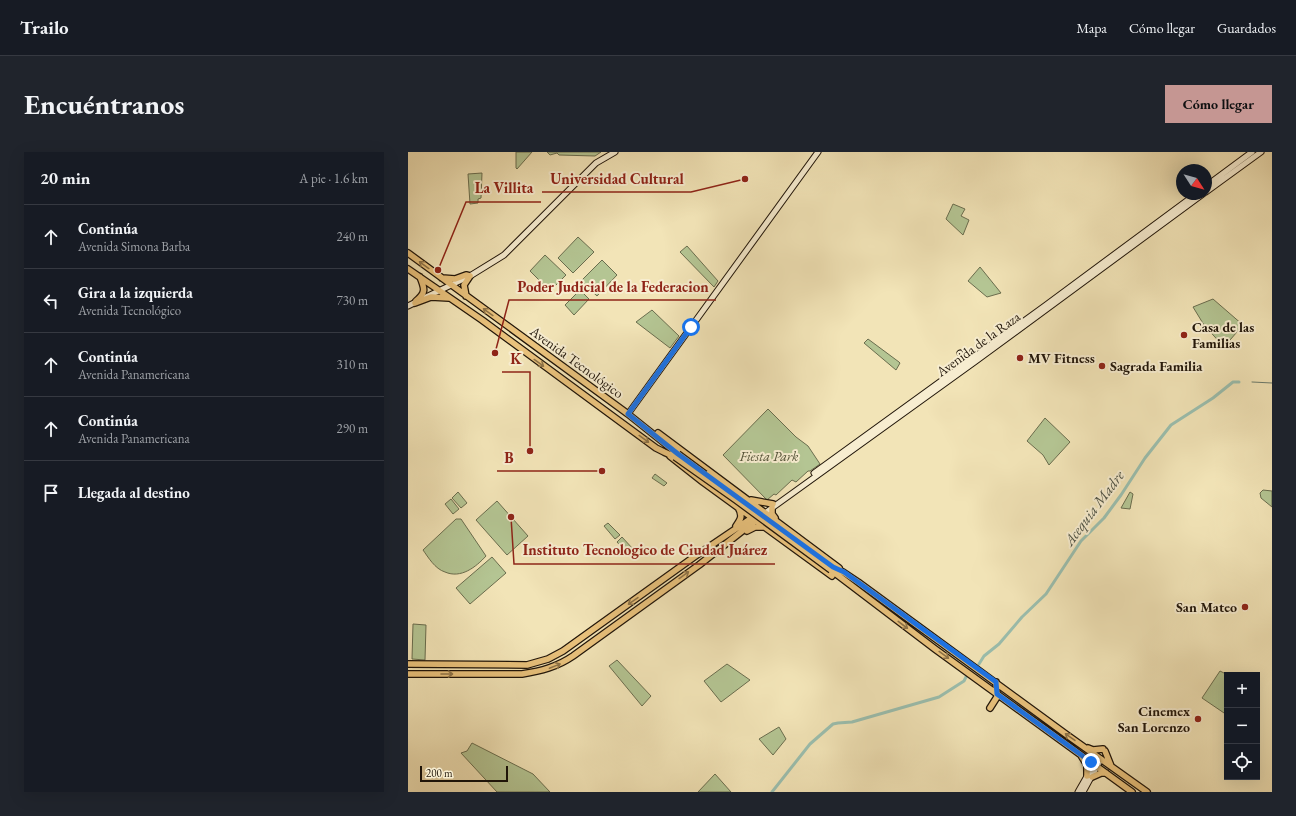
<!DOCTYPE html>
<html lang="es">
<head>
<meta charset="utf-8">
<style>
  body { margin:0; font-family:"EB Garamond",serif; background:#20242c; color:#f1f3f6 }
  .controls { position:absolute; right:12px; bottom:12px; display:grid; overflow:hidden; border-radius:0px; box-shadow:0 4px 16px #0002 }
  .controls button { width:36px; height:36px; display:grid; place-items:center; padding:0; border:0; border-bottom:1px solid #363941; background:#171b24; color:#f1f3f6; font:20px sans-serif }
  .compass { position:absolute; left:768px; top:12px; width:36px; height:36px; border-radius:50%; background:#171b24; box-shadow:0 4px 16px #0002; rotate:126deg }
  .scale { position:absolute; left:12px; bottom:10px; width:88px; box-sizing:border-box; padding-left:4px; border:2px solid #201509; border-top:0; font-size:11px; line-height:14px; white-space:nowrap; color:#201509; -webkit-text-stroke:3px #f7edd0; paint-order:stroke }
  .stop { position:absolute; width:12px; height:12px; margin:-9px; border:3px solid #1a73e8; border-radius:50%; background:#fff }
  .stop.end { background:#1a73e8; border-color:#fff; box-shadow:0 1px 4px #0008 }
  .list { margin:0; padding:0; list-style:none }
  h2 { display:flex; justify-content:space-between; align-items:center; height:52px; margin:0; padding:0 16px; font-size:17px }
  h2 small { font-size:13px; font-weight:400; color:#9ea1a6 }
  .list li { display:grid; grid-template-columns:26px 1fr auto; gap:12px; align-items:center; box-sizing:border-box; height:64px; padding:0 16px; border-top:1px solid #363941 }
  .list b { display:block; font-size:15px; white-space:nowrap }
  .list p { margin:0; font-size:13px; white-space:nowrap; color:#9ea1a6 }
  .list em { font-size:13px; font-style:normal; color:#9ea1a6 }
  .icon { flex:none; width:22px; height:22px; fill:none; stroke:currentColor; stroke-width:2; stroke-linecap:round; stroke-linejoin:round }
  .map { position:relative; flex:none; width:864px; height:640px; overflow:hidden; border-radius:0px }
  header { display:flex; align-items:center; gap:24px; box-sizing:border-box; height:56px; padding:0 20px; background:#171b24; border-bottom:1px solid #363941 }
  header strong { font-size:19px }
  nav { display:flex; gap:22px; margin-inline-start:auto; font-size:14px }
  .intro { display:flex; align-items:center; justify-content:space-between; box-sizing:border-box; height:96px; padding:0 24px }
  h1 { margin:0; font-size:28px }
  .button { padding:10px 18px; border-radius:0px; background:#c59692; color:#111; font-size:14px; font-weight:700 }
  main { display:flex; gap:24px; padding:0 24px }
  aside { flex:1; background:#171b24; border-radius:0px; box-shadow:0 4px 16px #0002 }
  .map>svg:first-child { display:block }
  .green { fill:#b4c593; stroke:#6a6d4e }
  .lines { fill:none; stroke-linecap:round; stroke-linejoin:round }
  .stream { stroke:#6a7b6d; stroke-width:1 }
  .canal { stroke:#9bbfaf; stroke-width:3 }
  .secondary-casing { stroke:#201509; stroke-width:7 }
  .primary-casing { stroke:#201509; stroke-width:8 }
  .secondary { stroke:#f7edd0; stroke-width:5 }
  .primary { stroke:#e9c27c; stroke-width:5.5 }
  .primary-bridge-casing { stroke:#201509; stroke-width:8; stroke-linecap:butt }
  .primary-bridge { stroke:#e9c27c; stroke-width:5.5 }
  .oneway { stroke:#8f7448 }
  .route { stroke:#1a73e8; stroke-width:5 }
  .poi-dot { fill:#8f2418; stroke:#f7edd0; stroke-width:1.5 }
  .labels { text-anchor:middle; stroke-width:4; stroke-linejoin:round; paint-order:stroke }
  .poi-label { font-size:14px; font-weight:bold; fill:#201509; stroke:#f7edd0; text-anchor:start }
  .street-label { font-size:14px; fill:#201509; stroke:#f7edd0 }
  .park-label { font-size:14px; font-style:italic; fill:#545339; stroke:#f7edd0 }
  .water-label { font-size:15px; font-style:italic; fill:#4b5043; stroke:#f7edd0 }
  .leader { fill:none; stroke:#8f2418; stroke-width:1.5 }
  .callout-dot { fill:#8f2418; stroke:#f7edd0; stroke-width:1.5 }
  .callout-label { font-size:15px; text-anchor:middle; font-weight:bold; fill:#8f2418; stroke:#f7edd0; stroke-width:4; stroke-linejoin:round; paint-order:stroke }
</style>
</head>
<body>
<header>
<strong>Trailo</strong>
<nav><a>Mapa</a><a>Cómo llegar</a><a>Guardados</a></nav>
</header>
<div class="intro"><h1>Encuéntranos</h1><a class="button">Cómo llegar</a></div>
<main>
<aside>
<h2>20 min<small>A pie · 1.6 km</small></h2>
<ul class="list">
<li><svg class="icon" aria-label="ahead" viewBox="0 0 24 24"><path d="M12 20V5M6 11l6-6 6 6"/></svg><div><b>Continúa</b><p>Avenida Simona Barba</p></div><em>240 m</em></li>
<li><svg class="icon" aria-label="left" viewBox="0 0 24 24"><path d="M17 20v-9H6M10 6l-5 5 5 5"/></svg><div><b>Gira a la izquierda</b><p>Avenida Tecnológico</p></div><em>730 m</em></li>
<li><svg class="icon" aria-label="ahead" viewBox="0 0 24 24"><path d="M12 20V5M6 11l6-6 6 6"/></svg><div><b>Continúa</b><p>Avenida Panamericana</p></div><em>310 m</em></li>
<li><svg class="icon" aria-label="ahead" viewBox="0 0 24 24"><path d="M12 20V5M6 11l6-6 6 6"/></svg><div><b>Continúa</b><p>Avenida Panamericana</p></div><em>290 m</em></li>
<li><svg class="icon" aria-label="arrive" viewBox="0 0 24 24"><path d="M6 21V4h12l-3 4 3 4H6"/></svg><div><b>Llegada al destino</b></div></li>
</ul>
</aside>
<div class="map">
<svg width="864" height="640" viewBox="0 0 864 640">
  <rect width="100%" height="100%" fill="#f2e4b7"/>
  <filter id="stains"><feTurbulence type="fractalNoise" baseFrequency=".005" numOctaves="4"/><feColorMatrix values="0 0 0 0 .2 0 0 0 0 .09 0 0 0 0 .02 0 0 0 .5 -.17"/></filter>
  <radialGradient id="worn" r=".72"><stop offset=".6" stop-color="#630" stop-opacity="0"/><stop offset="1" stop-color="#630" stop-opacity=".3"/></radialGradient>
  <path class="green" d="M108,0H124L109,17L108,16Z
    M139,0H193L187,4L151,3L149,1L142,3Z
    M74,21L73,46L70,47V51L62,52L60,22Z
    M545,52L557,57L553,64L561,68L555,83L538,67Z
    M170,85L186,100L165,121L150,106Z
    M279,94L310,129L306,135L272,100Z
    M137,103L158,123L142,139L122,119Z
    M194,108L209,123L189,144L173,129Z
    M572,115L593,141L579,145L560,129Z
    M172,138L181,147L166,163L157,153Z
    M805,147L835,173L816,195L796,173L785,155Z
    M244,158L271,184L262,196L228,170Z
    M460,187L491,210L492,211L488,218L456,191Z
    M360,257L388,285L400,294L412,312L402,319H400L388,330L384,328L368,343L366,342L359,348L315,303Z
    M637,266L662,290L641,313L635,303L619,289Z
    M247,322L259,331L256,334L244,326Z
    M855,338L864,339V355L853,346L852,341Z
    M50,340L59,351L53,356L44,346Z
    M722,340L725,342L722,357L713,356Z
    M43,347L51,357L45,362L37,352Z
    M89,349L120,384L99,403L68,368Z
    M48,367H53L78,404C68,415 53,427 37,420C27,417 20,405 15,398Z
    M200,371L212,383L207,387L196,374Z
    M214,385L225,397L220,402L209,390Z
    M84,405L98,421L62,452L48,436Z
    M5,472L18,473L17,508L4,507Z
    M209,508L243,544L234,554L201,514Z
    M319,512L342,528L313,550L296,529Z
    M812,519L820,523L819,563L794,546Z
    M371,575L378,587L365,603L351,587Z
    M64,591L125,622L142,640H89L53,601L59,599Z
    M307,622L323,640H290Z"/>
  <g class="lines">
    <path class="stream" d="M844,230L864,231"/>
    <path class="canal" d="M571,512L576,504L591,492L614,465L638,442L673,389L696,366L713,343L737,306L763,273L805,246L825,230H831
      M364,640L402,592L425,572L430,571L444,570L531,545L556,529L558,525"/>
    <g class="secondary-casing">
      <path id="secondary" d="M798,34L844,0
        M798,40L853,0
        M18,145L62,124L96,103L188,11L207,0
        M0,154L10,149
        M552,201L555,208V213
        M220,262L410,0
        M406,321L638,153L788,42
        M357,361L568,209L795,42
        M670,640L690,605
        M675,640L693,607"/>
    </g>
    <g class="primary-casing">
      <path id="primary" d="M0,101L220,262L270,302
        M0,117L74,168L248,296L256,300L267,305
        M34,126L47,127L58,123L62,124
        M58,144L56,133L62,124
        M8,149C18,141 17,137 12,125
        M7,151L23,145L41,146
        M250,281L431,416
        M262,304L295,330L424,424
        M343,348L365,352
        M364,356V362L367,366
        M328,374C333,367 335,364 330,355
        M339,379L347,375H357
        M425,415L435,420L450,430L659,583L739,640
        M423,418L527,497L724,640
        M0,512L119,513L140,507L155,499L286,405L354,359
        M0,522H114C133,519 149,515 165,504L291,413L357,361
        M582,556L589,545L588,530
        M680,596L685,598L695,597
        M697,599L703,614
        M674,605L679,613V624
        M684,625L693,621H698"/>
    </g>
    <use href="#secondary" class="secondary"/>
    <use href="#primary" class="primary"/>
    <g class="primary-bridge-casing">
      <path id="primary-bridge" d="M270,302L297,322
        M267,305L328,348L423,418"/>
    </g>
    <use href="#primary-bridge" class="primary-bridge"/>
  </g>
  <defs><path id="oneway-shaft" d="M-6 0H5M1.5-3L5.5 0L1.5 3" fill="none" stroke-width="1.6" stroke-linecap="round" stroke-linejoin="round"/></defs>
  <g class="oneway">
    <use href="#oneway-shaft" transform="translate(16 113) rotate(-144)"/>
    <use href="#oneway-shaft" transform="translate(80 160) rotate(-144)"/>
    <use href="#oneway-shaft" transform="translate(131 211) rotate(36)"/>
    <use href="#oneway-shaft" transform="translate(236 287) rotate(36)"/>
    <use href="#oneway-shaft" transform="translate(276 423) rotate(-36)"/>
    <use href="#oneway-shaft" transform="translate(225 449) rotate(145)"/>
    <use href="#oneway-shaft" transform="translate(495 473) rotate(37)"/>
    <use href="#oneway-shaft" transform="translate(536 503) rotate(36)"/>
    <use href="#oneway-shaft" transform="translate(147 514) rotate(-22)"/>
    <use href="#oneway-shaft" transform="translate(39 522)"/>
    <use href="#oneway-shaft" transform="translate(662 585) rotate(-145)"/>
  </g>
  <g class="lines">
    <path class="route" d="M283,175L220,262L270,302L425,415L436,420L588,530L589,542L683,610"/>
  </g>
  <g class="poi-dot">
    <circle cx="776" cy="183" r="4"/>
    <circle cx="612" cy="206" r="4"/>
    <circle cx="694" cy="214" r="4"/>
    <circle cx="837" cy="455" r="4"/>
    <circle cx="790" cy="567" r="4"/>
  </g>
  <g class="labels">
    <g class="poi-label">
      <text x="784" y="180">Casa de las<tspan x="784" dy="16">Familias</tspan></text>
      <text x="620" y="211">MV Fitness</text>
      <text x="702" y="219">Sagrada Familia</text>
      <text x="829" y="460" text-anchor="end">San Mateo</text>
      <text x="782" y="564" text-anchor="end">Cinemex<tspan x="782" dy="16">San Lorenzo</tspan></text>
    </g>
    <g class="street-label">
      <text transform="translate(570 192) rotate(-36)" y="5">Avenida de la Raza</text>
      <text transform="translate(169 210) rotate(36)" y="5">Avenida Tecnológico</text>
    </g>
    <g class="park-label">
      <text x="361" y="309">Fiesta Park</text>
    </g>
    <g class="water-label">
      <text transform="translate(686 356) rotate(-53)" y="5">Acequia Madre</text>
    </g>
  </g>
  <path class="leader" d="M337 27L283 40H134M30 118L58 50H133M87 201L101 148H308M122 299L122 220H94M194 319L114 319H89M103 365L106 412H367"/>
  <g class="callout-dot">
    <circle cx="337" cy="27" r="4"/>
    <circle cx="30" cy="118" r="4"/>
    <circle cx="87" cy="201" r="4"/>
    <circle cx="122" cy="299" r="4"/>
    <circle cx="194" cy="319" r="4"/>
    <circle cx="103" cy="365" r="4"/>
  </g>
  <g class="callout-label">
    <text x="209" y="32">Universidad Cultural</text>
    <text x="96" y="41">La Villita</text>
    <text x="205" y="140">Poder Judicial de la Federacion</text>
    <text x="108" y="212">K</text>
    <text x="101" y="311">B</text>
    <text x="237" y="403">Instituto Tecnologico de Ciudad Juárez</text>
  </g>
  <rect width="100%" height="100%" filter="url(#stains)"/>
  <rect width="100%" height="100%" fill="url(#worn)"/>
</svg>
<div class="controls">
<button>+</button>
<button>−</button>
<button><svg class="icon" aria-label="locate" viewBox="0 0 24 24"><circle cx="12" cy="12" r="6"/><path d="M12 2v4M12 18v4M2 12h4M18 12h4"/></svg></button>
</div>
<svg class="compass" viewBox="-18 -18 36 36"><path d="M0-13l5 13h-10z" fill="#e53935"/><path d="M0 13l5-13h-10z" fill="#9ea1a6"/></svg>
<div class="scale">200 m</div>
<div class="stop" style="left:283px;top:175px"></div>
<div class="stop end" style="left:683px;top:610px"></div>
</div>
</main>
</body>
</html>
